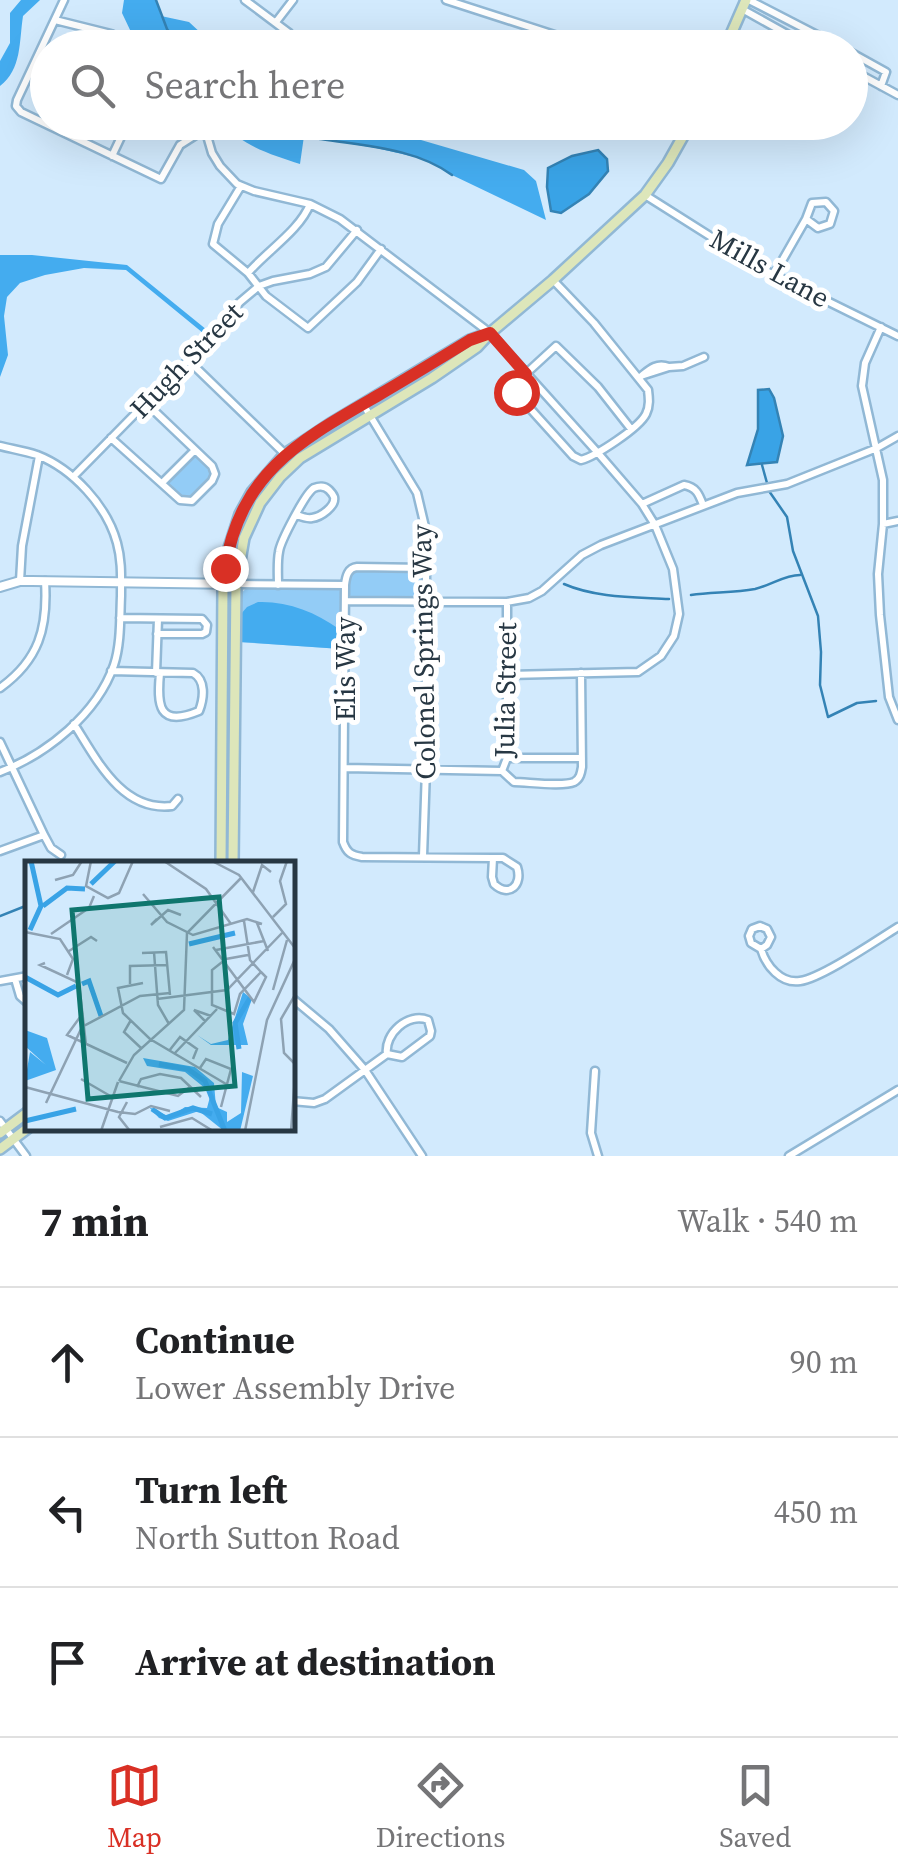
<!DOCTYPE html>
<html lang="en">
<head>
<meta charset="utf-8">
<style>
  body { margin:0; font-family:"Source Serif 4",serif; background:#f2f2f2; color:#202124 }
  .stop { position:absolute; width:30px; height:30px; margin:-22px; border:8px solid #d93025; border-radius:50%; background:#fff }
  .stop.end { background:#d93025; border-color:#fff; box-shadow:0 2px 10px #0008 }
  .list { margin:0; padding:0; list-style:none }
  h2 { display:flex; justify-content:space-between; align-items:center; height:130px; margin:0; padding:0 40px; font-size:42px }
  h2 small { font-size:32px; font-weight:400; color:#757577 }
  .list li { display:grid; grid-template-columns:65px 1fr auto; gap:30px; align-items:center; box-sizing:border-box; height:150px; padding:0 40px; border-top:2px solid #e0e0e0 }
  .list b { display:block; font-size:38px; white-space:nowrap }
  .list p { margin:0; font-size:32px; white-space:nowrap; color:#757577 }
  .list em { font-size:32px; font-style:normal; color:#757577 }
  .icon { flex:none; width:55px; height:55px; fill:none; stroke:currentColor; stroke-width:2; stroke-linecap:round; stroke-linejoin:round }
  .map { position:relative; flex:none; width:898px; height:1156px; overflow:hidden }
  .search { position:absolute; background:#fff; box-shadow:0 10px 40px #0002; left:30px; right:30px; top:30px; height:110px; display:flex; align-items:center; gap:25px; box-sizing:border-box; padding:0 35px; border-radius:55px; color:#757577; font-size:38px }
  .sheet { height:580px; background:#fff }
  nav { display:flex; justify-content:space-around; align-items:center; box-sizing:border-box; height:140px; border-top:2px solid #e0e0e0; background:#fff; font-size:28px; color:#757577 }
  nav a { display:grid; justify-items:center; gap:5px }
  nav .on { color:#d93025 }
  .map>svg:first-child { display:block }
  .green { fill:#93ccf6 }
  .forest { fill:#44acef }
  .water { fill:#39a3e6; stroke:#3483b5; stroke-width:2.5 }
  .lines { fill:none; stroke-linecap:round; stroke-linejoin:round }
  .stream { stroke:#3483b5; stroke-width:2.5 }
  .minor-casing { stroke:#91b8d5; stroke-width:11 }
  .tertiary-casing { stroke:#91b8d5; stroke-width:12 }
  .secondary-casing { stroke:#91b8d5; stroke-width:14 }
  .minor { stroke:#fff; stroke-width:6 }
  .tertiary { stroke:#fff; stroke-width:8 }
  .secondary { stroke:#dde6ba; stroke-width:9 }
  .route { stroke:#d93025; stroke-width:12 }
  .labels { text-anchor:middle; stroke-width:10; stroke-linejoin:round; paint-order:stroke }
  .street-label { font-size:28px; fill:#273743; stroke:#fff }
  .inset-river { fill:none; stroke:#39a3e6; stroke-width:5 }
  .inset-road { fill:none; stroke:#8ea2b3; stroke-width:2.5 }
  .view { fill:#0f766e; fill-opacity:0.15; stroke:#0f766e; stroke-width:5 }
  .inset-edge { fill:none; stroke:#273743; stroke-width:5 }
</style>
</head>
<body>
<div class="map">
<svg width="898" height="1156" viewBox="0 0 898 1156">
  <rect width="100%" height="100%" fill="#d2eafd"/>
  <path class="green" d="M193,456H197C222,479 207,479 189,499L180,498L167,485L168,482Z
    M355,570L421,571L424,592L420,598L415,599L352,598L348,593L349,577Z
    M249,586L341,589L343,591L342,649L238,642L240,594Z"/>
  <path class="forest" d="M21,0H40L23,16C19,42 22,69 0,86V61L10,43V13Z
    M124,0H156L161,16L189,22L216,47H156L149,41L131,32L122,13Z
    M224,123H316L397,139L421,140L524,170L536,181L546,220L452,175L424,159L376,148L304,136L300,164C273,155 241,146 224,123Z
    M0,255H32L127,265L207,330L203,333L126,270L84,268L45,275L20,283L7,297L4,316L8,355L0,377Z
    M258,602C288,601 315,612 339,629L341,649L240,642L241,614L247,607Z"/>
  <path class="water" d="M598,150L607,159L608,171L589,194L561,213L551,211L547,187L548,168L572,156Z
    M769,389L774,398L783,436L777,462L747,465L758,429V390Z"/>
  <g class="lines">
    <path class="stream" d="M156,0L167,29L180,48
      M267,122C283,133 303,136 321,139C364,146 415,148 452,175
      M762,465L767,483
      M769,491L787,517L793,551L818,616L821,652L820,685L828,717L857,703L876,701
      M564,584C596,598 635,597 669,599
      M691,595C712,592 734,593 755,589C772,585 784,575 800,575
      M0,916L28,905"/>
    <g class="minor-casing">
      <path id="minor" d="M64,0L17,100L16,106L21,112L161,179L180,145L205,129
        M245,0L289,33L303,48
        M446,0L595,48
        M749,0L842,48
        M742,9L812,48
        M55,20L111,34L138,48
        M276,22L293,0
        M104,48L111,34
        M850,52L886,72L881,86
        M850,69L898,95
        M203,122L212,153L220,166L237,184L254,191L310,204L340,219L490,333L598,453L642,504L655,525L673,569L679,614L674,636L661,656L638,672L506,675
        M64,132L68,122
        M112,156L128,122
        M241,186L218,224L213,244L248,273L266,296L308,328L357,282L381,249
        M645,195L762,269L898,336
        M248,273C267,251 300,230 310,204
        M774,275L806,219L818,228L830,224L834,211L826,202L812,203L806,219
        M553,280L594,323L648,390C649,398 650,406 646,414C639,428 596,456 581,460L573,456L517,394L516,387L519,380L556,346L598,387L631,429
        M881,327L865,363L862,386L883,480V524L878,574L880,615L889,697L898,720
        M188,360L285,454
        M669,367L683,366L704,357
        M639,378C648,371 655,362 669,367L644,375
        M363,404L417,493L426,531V769L423,856
        M111,438L180,500L192,501L212,481L215,474L212,466L145,402
        M0,446C12,449 25,451 37,455C73,469 107,506 117,543C122,561 121,578 121,596C120,618 121,644 114,665C97,714 47,754 0,772
        M73,477L188,360L240,302L259,286L273,281L310,274L326,267L357,230
        M162,483L195,450
        M642,504L684,485C696,487 699,494 703,505
        M883,524L898,521
        M426,568L357,567C348,568 346,576 345,585L343,842C347,853 351,855 362,857L493,858
        M20,581L22,546L39,456
        M236,584L345,585
        M278,585C278,574 277,562 279,552C280,542 306,492 314,488C319,486 325,486 329,490C331,492 333,494 334,497C336,506 321,517 312,518C307,519 302,517 297,515
        M345,601L507,602L529,598L542,591L582,555L601,545L737,493L787,484L877,448L898,436
        M120,618L202,619L207,625L206,632L202,634H157
        M111,671L193,673C206,680 204,698 199,711C158,728 157,705 160,673
        M156,673L158,619
        M0,688C39,660 48,628 45,581
        M74,724C97,760 122,812 172,806L178,799
        M0,742L44,835L51,848L61,855
        M507,758H582
        M345,768L502,771
        M502,771L514,782C527,782 563,787 574,782C580,779 581,773 582,767L581,673
        M502,771L507,758V602
        M0,851L44,835
        M493,858H503L517,867C523,885 509,898 494,884L492,877Z
        M761,949L767,945L771,937L767,929L760,926L752,929L749,936L751,943L761,949C766,966 781,984 800,981C822,978 877,940 898,927
        M15,979L20,996L28,1003
        M0,981L28,976
        M292,998L329,1029L365,1070L422,1156
        M595,1071L591,1133L598,1156
        M292,1101L314,1103L325,1099L387,1054L402,1057L430,1036L431,1031L428,1020C408,1012 384,1034 387,1054
        M0,1121L26,1156
        M789,1156L898,1090"/>
    </g>
    <g class="tertiary-casing">
      <path id="tertiary" d="M0,587L20,581H32L236,584"/>
    </g>
    <g class="secondary-casing">
      <path id="secondary" d="M725,48L746,0
        M221,864L223,584L228,551L240,514L252,492L285,454L330,424L470,340L487,334
        M233,864L236,584L244,538L260,503L280,477L300,458L432,378L477,347L490,333L553,280L645,195L668,163L691,122
        M0,1133L28,1112
        M0,1149L28,1128"/>
    </g>
    <use href="#minor" class="minor"/>
    <use href="#tertiary" class="tertiary"/>
    <use href="#secondary" class="secondary"/>
  </g>
  <g class="lines">
    <path class="route" d="M225,568C241,472 299,441 377,396C408,378 439,359 470,340L490,333L526,374L517,382L516,392"/>
  </g>
  <g class="labels">
    <g class="street-label">
      <text transform="translate(770 268) rotate(29)" y="10">Mills Lane</text>
      <text transform="translate(186 360) rotate(-46)" y="10">Hugh Street</text>
      <text transform="translate(423 652) rotate(-91)" y="10">Colonel Springs Way</text>
      <text transform="translate(345 669) rotate(-90)" y="10">Elis Way</text>
      <text transform="translate(505 690) rotate(-89)" y="10">Julia Street</text>
    </g>
  </g>
  <g transform="translate(25 861)">
    <rect width="270" height="270" fill="#d2eafd"/>
    <path d="M218,131L227,138L218,163L223,184H186L172,174L186,183L203,179ZM0,169L22,177L31,209L0,220L5,191L21,204L0,185ZM118,197L170,206L189,222L191,246L202,251V261L216,252L217,211L228,215L215,270H199L174,250L143,260L134,257L124,246L145,256L160,246L182,247L186,232L160,211L122,205Z" fill="#44acef"/>
    <path class="inset-river" d="M66,23L90,0M18,45L42,27L60,28M5,69L16,45L6,0M164,83L210,72M0,116L33,134L51,125M57,123L64,120L76,155M214,188L210,162L225,137M134,203L163,208L180,220L200,270M127,248L140,257L168,247L187,253M0,260L51,248"/>
    <path class="inset-road" d="M66,0L61,25L83,37L94,32L108,0M139,0L181,28L206,63M187,0L214,14L270,87M30,19L48,14L57,0M228,31L237,4L246,11M118,33L142,61L168,74L222,58L237,63M248,56L261,43L255,20L262,0M132,58L126,64L143,49L156,54M219,60L225,99L236,111M232,62L243,90M0,71L35,78L48,98L42,114M26,73L64,47L69,35M188,86L229,141L241,116L236,111M191,89L239,80M44,90L66,76L72,80M129,91L133,144L144,163M117,92L141,91L145,134M223,94L201,98L187,109V144L209,153L215,133L236,111M20,102L15,104L54,122L61,184M118,122L93,127L98,152L125,178L201,223M105,123V105L143,104M248,129L262,79M270,134L256,158L259,192L270,203M132,138L202,129L257,72M58,152L42,174L102,202M106,159L99,171L116,187M181,161L169,149L186,155M144,190L155,176L172,188L168,198M149,193L192,148M175,207L181,198L206,208L196,246M56,218L87,236M94,220L153,235L165,226M94,220L109,194L159,149L162,72L216,17M0,226L93,251L110,253L126,245L145,250M112,226L116,218L135,213L156,217L176,236M102,241L94,256L105,270M21,242L57,166L115,135L145,132M135,266L167,257L188,270M76,270L93,221M220,270L242,159L270,98M266,270L270,216"/>
    <path class="view" d="M194,36L210,225L63,238L47,49Z"/>
    <rect width="270" height="270" class="inset-edge"/>
  </g>
</svg>
<div class="stop" style="left:516px;top:392px"></div>
<div class="stop end" style="left:225px;top:568px"></div>
<div class="search"><svg class="icon" aria-label="search" viewBox="0 0 24 24"><circle cx="10" cy="10" r="6"/><path d="M15 15l6 6"/></svg>Search here</div>
</div>
<section class="sheet">
<h2>7 min<small>Walk · 540 m</small></h2>
<ul class="list">
<li><svg class="icon" aria-label="ahead" viewBox="0 0 24 24"><path d="M12 20V5M6 11l6-6 6 6"/></svg><div><b>Continue</b><p>Lower Assembly Drive</p></div><em>90 m</em></li>
<li><svg class="icon" aria-label="left" viewBox="0 0 24 24"><path d="M17 20v-9H6M10 6l-5 5 5 5"/></svg><div><b>Turn left</b><p>North Sutton Road</p></div><em>450 m</em></li>
<li><svg class="icon" aria-label="arrive" viewBox="0 0 24 24"><path d="M6 21V4h12l-3 4 3 4H6"/></svg><div><b>Arrive at destination</b></div></li>
</ul>
</section>
<nav>
<a class="on"><svg class="icon" aria-label="map" viewBox="0 0 24 24"><path d="M3 6l6-2 6 2 6-2v14l-6 2-6-2-6 2zM9 4v14M15 6v14"/></svg>Map</a>
<a><svg class="icon" aria-label="directions" viewBox="0 0 24 24"><path d="M12 3l9 9-9 9-9-9zM9 14v-3h6M13 9l2 2-2 2"/></svg>Directions</a>
<a><svg class="icon" aria-label="saved" viewBox="0 0 24 24"><path d="M7 4h10v16l-5-4-5 4z"/></svg>Saved</a>
</nav>
</body>
</html>
